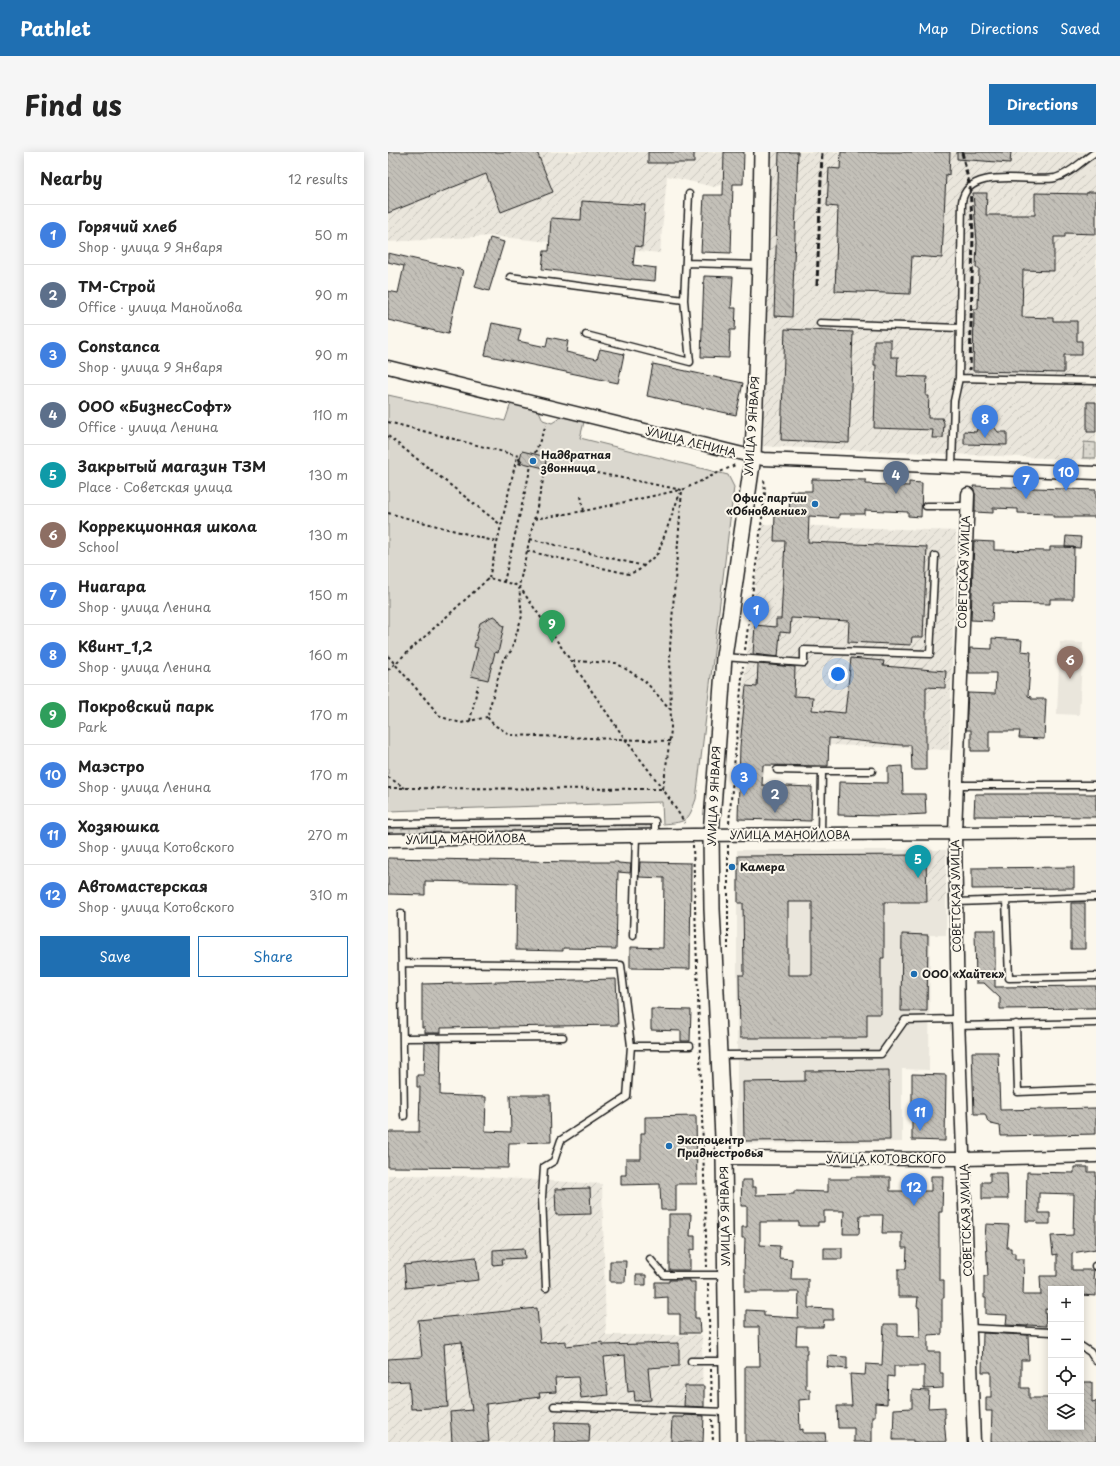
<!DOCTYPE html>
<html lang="en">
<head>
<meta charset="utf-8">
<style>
  body { margin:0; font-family:"Playpen Sans",sans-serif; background:#f6f6f6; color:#222 }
  .controls { position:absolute; right:12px; bottom:12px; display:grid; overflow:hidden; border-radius:0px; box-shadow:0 2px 10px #0003 }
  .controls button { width:36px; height:36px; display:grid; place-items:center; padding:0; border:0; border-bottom:1px solid #e0e0e0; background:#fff; color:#222; font:20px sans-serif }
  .you { position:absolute; left:450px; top:522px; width:14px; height:14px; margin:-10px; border:3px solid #fff; border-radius:50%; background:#1a73e8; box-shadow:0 0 0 6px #1a73e833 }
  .badge { display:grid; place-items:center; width:26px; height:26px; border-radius:50%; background:#1f6fb2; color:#fff; font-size:13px; font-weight:700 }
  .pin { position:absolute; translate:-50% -33px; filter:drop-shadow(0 1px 2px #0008) }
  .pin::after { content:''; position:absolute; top:21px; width:14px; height:12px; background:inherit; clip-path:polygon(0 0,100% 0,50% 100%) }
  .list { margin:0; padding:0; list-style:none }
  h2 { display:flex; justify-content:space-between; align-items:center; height:52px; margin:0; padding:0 16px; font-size:17px }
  h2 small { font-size:13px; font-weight:400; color:#767676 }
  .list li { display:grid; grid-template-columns:26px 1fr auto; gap:12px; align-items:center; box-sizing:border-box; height:60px; padding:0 16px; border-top:1px solid #e0e0e0 }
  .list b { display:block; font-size:15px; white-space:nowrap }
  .list p { margin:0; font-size:13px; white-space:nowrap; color:#767676 }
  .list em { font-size:13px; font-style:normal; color:#767676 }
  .actions { display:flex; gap:8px; padding:12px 16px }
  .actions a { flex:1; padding:9px 0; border:1px solid #1f6fb2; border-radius:0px; text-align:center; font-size:14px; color:#1f6fb2 }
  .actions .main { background:#1f6fb2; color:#fff }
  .icon { flex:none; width:22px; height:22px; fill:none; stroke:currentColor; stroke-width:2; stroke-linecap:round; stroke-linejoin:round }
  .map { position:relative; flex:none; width:708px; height:1290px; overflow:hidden; border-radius:0px }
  header { display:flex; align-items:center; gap:24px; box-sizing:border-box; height:56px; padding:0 20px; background:#1f6fb2; color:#fff }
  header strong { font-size:19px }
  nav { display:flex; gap:22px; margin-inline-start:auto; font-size:14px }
  .intro { display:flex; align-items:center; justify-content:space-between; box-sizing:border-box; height:96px; padding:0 24px }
  h1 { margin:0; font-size:28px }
  .button { padding:10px 18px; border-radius:0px; background:#1f6fb2; color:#fff; font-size:14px; font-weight:700 }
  main { display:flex; gap:24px; padding:0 24px }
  aside { flex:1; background:#fff; border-radius:0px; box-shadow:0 2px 10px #0003 }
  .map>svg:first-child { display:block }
  .built { fill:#eae6dc }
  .industrial { fill:url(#industrial-furrows) }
  .grass { fill:url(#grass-dots); stroke:#7b7a75 }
  .park { fill:#dad7ce; stroke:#7b7a75 }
  .building { fill:url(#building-back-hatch); stroke:#1c1c1c; fill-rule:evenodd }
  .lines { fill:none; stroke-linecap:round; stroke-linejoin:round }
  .service-casing { stroke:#1c1c1c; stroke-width:9 }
  .minor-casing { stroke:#1c1c1c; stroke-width:15 }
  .tertiary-casing { stroke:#1c1c1c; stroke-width:18 }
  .path { stroke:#1c1c1c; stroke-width:2; stroke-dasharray:3 3; stroke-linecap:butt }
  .service { stroke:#fbf7ec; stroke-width:6 }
  .minor { stroke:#fbf7ec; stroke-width:12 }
  .tertiary { stroke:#fbf7ec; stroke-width:15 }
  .rail { stroke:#1c1c1c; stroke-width:3; stroke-dasharray:6 3; stroke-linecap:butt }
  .poi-dot { fill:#1f6fb2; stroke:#fbf7ec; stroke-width:1.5 }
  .labels { text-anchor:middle; stroke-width:4; stroke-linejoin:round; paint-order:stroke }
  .street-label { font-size:11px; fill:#1c1c1c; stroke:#fbf7ec }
  .poi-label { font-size:11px; font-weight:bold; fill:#1c1c1c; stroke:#fbf7ec; text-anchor:start }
</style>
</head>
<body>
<header>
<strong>Pathlet</strong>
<nav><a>Map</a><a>Directions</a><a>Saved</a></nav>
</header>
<div class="intro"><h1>Find us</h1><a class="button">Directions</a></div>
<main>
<aside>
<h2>Nearby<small>12 results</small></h2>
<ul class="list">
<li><span class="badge" style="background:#3f7fe0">1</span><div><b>Горячий хлеб</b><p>Shop · улица 9 Января</p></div><em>50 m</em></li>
<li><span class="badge" style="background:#5c6f8a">2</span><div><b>ТМ-Строй</b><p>Office · улица Манойлова</p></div><em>90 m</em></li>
<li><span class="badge" style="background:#3f7fe0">3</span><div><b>Constanca</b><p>Shop · улица 9 Января</p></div><em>90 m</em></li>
<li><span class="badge" style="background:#5c6f8a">4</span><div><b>ООО «БизнесСофт»</b><p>Office · улица Ленина</p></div><em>110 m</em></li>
<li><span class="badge" style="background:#0f9aa8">5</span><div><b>Закрытый магазин ТЗМ</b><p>Place · Советская улица</p></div><em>130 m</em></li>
<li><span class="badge" style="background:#8d6e63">6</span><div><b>Коррекционная школа</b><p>School</p></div><em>130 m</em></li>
<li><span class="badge" style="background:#3f7fe0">7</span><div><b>Ниагара</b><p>Shop · улица Ленина</p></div><em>150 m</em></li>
<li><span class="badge" style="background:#3f7fe0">8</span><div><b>Квинт_1,2</b><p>Shop · улица Ленина</p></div><em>160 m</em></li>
<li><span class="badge" style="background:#2e9e5b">9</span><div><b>Покровский парк</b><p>Park</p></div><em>170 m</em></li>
<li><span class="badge" style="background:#3f7fe0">10</span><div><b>Маэстро</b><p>Shop · улица Ленина</p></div><em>170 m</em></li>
<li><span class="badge" style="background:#3f7fe0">11</span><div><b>Хозяюшка</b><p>Shop · улица Котовского</p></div><em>270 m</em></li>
<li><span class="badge" style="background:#3f7fe0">12</span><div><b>Автомастерская</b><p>Shop · улица Котовского</p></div><em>310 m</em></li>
</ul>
<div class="actions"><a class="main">Save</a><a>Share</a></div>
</aside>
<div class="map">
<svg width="708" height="1290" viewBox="0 0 708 1290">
  <defs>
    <pattern id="industrial-furrows" width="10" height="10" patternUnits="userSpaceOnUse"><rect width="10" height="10" fill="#eae6dc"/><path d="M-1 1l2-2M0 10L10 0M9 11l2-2" fill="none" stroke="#c8c5bc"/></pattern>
    <pattern id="grass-dots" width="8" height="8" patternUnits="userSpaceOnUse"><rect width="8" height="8" fill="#dad7ce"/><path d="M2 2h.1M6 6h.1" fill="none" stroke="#bab8b0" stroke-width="1.8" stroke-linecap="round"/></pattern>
    <pattern id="building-back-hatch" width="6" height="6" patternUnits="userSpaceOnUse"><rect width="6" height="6" fill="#c3c0b8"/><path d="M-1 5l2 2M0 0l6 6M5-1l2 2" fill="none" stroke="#a7a49e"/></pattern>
  </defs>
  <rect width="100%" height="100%" fill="#fbf7ec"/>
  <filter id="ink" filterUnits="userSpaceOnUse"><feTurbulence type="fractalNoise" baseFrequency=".025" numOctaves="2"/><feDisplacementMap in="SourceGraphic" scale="8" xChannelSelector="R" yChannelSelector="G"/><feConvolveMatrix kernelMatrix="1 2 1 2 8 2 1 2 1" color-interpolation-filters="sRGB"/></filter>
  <g filter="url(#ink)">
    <path class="built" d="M672,490L695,491L691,563L669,562Z
      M349,698H521L522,750H558V783H542L541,918L514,917V990L349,992Z"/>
    <path class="industrial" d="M0,0H336L335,32L326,35L279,24L272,101L103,84L0,90Z
      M383,0H708V308L371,294Z
      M374,372L568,379L561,598L349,589Z
      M521,698H558V750H522Z
      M0,1023L80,1024L214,1032L218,1183H314L315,1290H0Z"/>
    <path class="grass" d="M696,290L708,291V306H695Z
      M264,673V678L0,682V676Z"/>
    <path class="park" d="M0,243L117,269L122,254L124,252L151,259L155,268L164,271L175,264L196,270L192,286L340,323L346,335L308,647C300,669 300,670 275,672L274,650L0,659Z"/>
    <path class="building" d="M0,0H149L165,40L113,60L98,22L0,61Z
      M260,0H306V11H260Z
      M336,0H356L355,32H345L343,101L313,100L316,43H335Z
      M391,0H410L404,165L386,164Z
      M453,0H562L561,23L558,22L554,106L524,104L522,142L447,139L450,55L439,54L441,16L452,17Z
      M569,0H623L622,11L569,7Z
      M699,40H708V82L677,81V85H666V119L635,118L634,165L665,166V169H689V189H694V203H676V221L585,219L586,157H590L591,116H588L589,90L585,41H599L598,63H647V41L699,42Z
      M194,49L257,53L254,95L247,94L245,113L268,116L267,129L243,127V128L154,117L156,99H161L163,66L193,68Z
      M102,86L116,90L101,139L87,135Z
      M0,101L75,118L60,182L0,168V139L10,141L16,114L0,110Z
      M316,124L345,125L343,156H348L347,178H342L341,206L313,205Z
      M104,171L133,177L130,189L158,195L160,185L180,189L178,200L209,207L212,197L236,202L230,231L97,203Z
      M397,177L465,180L461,291L393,288Z
      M486,188H503V205H510L509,224L539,225L538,244H541L540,266H554L556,271L555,286H544L545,278L486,276L488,213H486Z
      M265,212L355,231L348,263L259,244Z
      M699,250H708V280H699Z
      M595,269H600L604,272L610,280H619V293L576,292V279L588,280L591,272Z
      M134,299L159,305L156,316L131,310Z
      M424,327L478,328V332L521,334V330L534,331L533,365L520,364V360L477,358V362H451V366L421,364L420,390L539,395L535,485H524L523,493L460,490L461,469L403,466L402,481L392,480L390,505L365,502L367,473L388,475V467H393L397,389H386L387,363H401L402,339H424Z
      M585,334L708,338V365H665V362L630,361V357L605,356V361L587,360V342Z
      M678,384L693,385L692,396L677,395Z
      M586,389L606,390V398L662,399V395H686L685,447H662V452L605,451L604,469L583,468Z
      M106,464L109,466L113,472L116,474L110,501L107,500L100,528L83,524L90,496L86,495L92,471L103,465Z
      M604,486L634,488L633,499L643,500L640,544L643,545V547H658L656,587L631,586L632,579H601V599H583V578H578L580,541L607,542L608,521H581L582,496L604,497Z
      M463,506L496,509L495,514L558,519L557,536L538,535V618H524L523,593H512L441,586L440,614L375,613L374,633L424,635L423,669L350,667L352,594L358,534L369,535L370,512L407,515L406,544L425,545L424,558L457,561Z
      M514,614L515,642H537L538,662L494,664L450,663L451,630L500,631V615Z
      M587,642H708V665L586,664Z
      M538,703L539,750H496V806H493V862H479V886H352L351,823H356L355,751H350V704ZM400,750H424V823H400Z
      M0,706L183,710H230V711L243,712L242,721L230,720L228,797L175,796V799L128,798L129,731L37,729V743L0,742Z
      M252,710L303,711L302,817L242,816V795L275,796L276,726L251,725Z
      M686,715V736L584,737V716Z
      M683,751H697V797H683Z
      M587,778H607V835L708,834V856L612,857V846L596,831H588Z
      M514,782L540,783L539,859H513Z
      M228,827L230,873L53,876V881H37V876H34V832Z
      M263,857L303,858L302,889H293V879L263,878Z
      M37,890H53L52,943L98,945L97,979L123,980L122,943H162L163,990L121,991L120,1016L0,1015V980H31L32,935H29V923H36Z
      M584,900H610L612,958L708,956V982L613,984L612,974L603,972L600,970L597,962H586Z
      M501,918L502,988L356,989L355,930L417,929V919Z
      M524,922L558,923L557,989L524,988Z
      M308,964L309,1032H288V1058H273L272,1032L233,1033V1023H238V1007H253V981H257V965Z
      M686,1015H700V1020H708V1097L684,1101V1118H706L705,1127H708V1144L693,1143V1137H663V1158L657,1157L658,1174L640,1173V1174L618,1173L619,1163L598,1162V1146H596V1124H600L598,1087H597L598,1072L621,1073L619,1096H623V1101H627V1107H636L635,1143H653L652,1124H669V1102L665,1103L663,1084L685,1083L686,1042L651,1041V1061H662V1072H649L648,1069H638L639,1020L686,1021Z
      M602,1021H619L620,1047H594V1030H602Z
      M543,1024H555L554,1060H551V1128H556V1146H554V1182L540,1183V1200H552V1221H555V1236L536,1237V1214H506V1225L500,1224L499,1252L487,1251V1264H484V1290H466V1276H450L449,1254H464L462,1222L477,1223L478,1212L494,1213L496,1172H510V1184L532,1185L531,1155H529L530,1145H510V1117H518L519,1096H514V1081H494L495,1063H472L471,1082H455L456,1059H436V1070H430V1074H411V1070H372V1093L392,1094L391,1106L404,1107L403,1127H420V1156L445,1157V1168H436L435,1175H409L408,1193H419V1202H418V1237H422V1247L411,1248L412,1278L415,1277V1281H437L438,1290H357V1214H372L371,1175H358V1158L376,1159V1164L410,1166L411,1140H357V1120H356L357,1086H354V1075H359V1054H353L354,1028H364V1035H368V1043L406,1042V1039L440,1040V1027H463V1025H502V1039H543Z
      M202,1036L203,1062L168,1063L167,1037Z
      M281,1062H303L302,1084H307V1098L302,1097V1118H281Z
      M136,1096L137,1106L114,1107L115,1112L105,1113V1098Z
      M436,1096H454V1107H436Z
      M88,1105L91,1128L18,1136L16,1113Z
      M222,1109H238L237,1130H222Z
      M248,1123H258V1133H248Z
      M281,1128H302V1130H307V1166H311L312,1181H292V1162H280V1145L267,1146V1130H281Z
      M149,1156L152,1191L178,1189V1194L215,1190V1193L291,1191V1214L260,1216L263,1248L247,1249L246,1239L240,1240L237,1203L216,1205L220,1243L193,1246L190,1225L167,1226L168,1240L151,1241L152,1245L98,1252L101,1290H64L62,1260L84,1258L74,1190L56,1192L60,1255L23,1257L21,1229L0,1230V1207L34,1205L30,1168Z
      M595,1181L640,1183L641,1208H633V1236H641V1246H663V1275H693V1230H704V1250L708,1249V1290H603L604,1259H598V1245H603V1220H594Z
      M440,1204L459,1205V1217L439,1215Z
      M297,1234H316V1255L296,1254Z
      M524,1238L541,1239L540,1256L557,1255V1266H556L558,1290H525V1288H505L506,1257L524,1256Z
      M296,1263L316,1264L315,1290H283L284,1265H296Z
      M167,1270L202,1271L201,1290H166Z"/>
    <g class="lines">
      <g class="service-casing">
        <path id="service" d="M708,0C694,8 683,22 667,26C642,31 579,13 574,50L571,226L708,229
          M298,111L372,113
          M122,125L296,148
          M432,171L572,176
          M198,183L302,210L296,148L301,42
          M564,315L566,249L571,226
          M538,354H579
          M336,505L416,511V498L542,502L547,404
          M389,618L434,619L433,682
          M434,619H484
          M568,633H708
          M0,672L267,669V684
          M618,748L621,826L708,824
          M569,750L708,745
          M13,761L16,964
          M245,784L248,684
          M14,811L233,813L243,894L239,945L173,988L166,1009L156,1015L154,1045L158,1136
          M628,872L630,940L708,937
          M571,874L708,871
          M15,886L175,885
          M243,894H302
          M331,903L493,902L517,868L570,867
          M262,1107L276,1123H337
          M707,1114H708
          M582,1176L663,1180
          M693,1194L702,1200L708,1209
          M303,1209H338
          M166,1254L339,1260"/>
      </g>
      <g class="minor-casing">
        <path id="minor" d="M0,215L375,307L708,321
          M580,342L567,681L570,867L586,1290
          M0,688L304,683L708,680
          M336,1006L575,1007L708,1004"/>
      </g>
      <g class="tertiary-casing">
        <path id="tertiary" d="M340,1290L336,1006L324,757L323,683L336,505L365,305L372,113L374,0"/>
      </g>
      <path class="path" d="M0,270L131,304
        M0,284L113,373
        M147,301L158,273
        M131,308L134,309L133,312L130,311L131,307H132
        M193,344L196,359
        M0,361L109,390
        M146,367L196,359L292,338
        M142,387L256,414
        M139,399L241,422L251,418L270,401L292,341
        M101,426L129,304
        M116,430L143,314
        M357,498L377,343L376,326
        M0,504L53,565L73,571L99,565
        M184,509L228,511L257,529L282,557
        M0,518L101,426L131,434L237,587L275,637L297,671
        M82,569L90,533
        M282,589L123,583L106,573L99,565L115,508L123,499L134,464L131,434L159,311L294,338
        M0,625L17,636
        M0,636L275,637L283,578L282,495L294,338L347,313
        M341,671L355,514
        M305,693L319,1115
        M340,693V797
        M320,1131L322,1201
        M323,1217L324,1251
        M324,1267L325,1290"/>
      <use href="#service" class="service"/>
      <use href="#minor" class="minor"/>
      <use href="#tertiary" class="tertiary"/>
      <path class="rail" d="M574,0L582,36L585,82L582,218
        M429,133L434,0"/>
    </g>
  </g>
  <g class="poi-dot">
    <circle cx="145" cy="309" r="4"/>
    <circle cx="427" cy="352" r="4"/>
    <circle cx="344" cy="715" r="4"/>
    <circle cx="526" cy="822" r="4"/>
    <circle cx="281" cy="994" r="4"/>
  </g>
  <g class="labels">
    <g class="street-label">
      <text transform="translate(364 274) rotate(-86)" y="4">УЛИЦА 9 ЯНВАРЯ</text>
      <text transform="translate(303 290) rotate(14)" y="4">УЛИЦА ЛЕНИНА</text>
      <text transform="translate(576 420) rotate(-88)" y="4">СОВЕТСКАЯ УЛИЦА</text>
      <text transform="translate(326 644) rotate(-87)" y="4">УЛИЦА 9 ЯНВАРЯ</text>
      <text x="402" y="687">УЛИЦА МАНОЙЛОВА</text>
      <text transform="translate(78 687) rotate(-1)" y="4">УЛИЦА МАНОЙЛОВА</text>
      <text transform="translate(568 744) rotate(-91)" y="4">СОВЕТСКАЯ УЛИЦА</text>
      <text x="498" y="1011">УЛИЦА КОТОВСКОГО</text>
      <text transform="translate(337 1064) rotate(-91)" y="4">УЛИЦА 9 ЯНВАРЯ</text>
      <text transform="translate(578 1068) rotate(-92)" y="4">СОВЕТСКАЯ УЛИЦА</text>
    </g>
    <g class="poi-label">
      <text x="153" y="307">Надвратная<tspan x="153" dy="13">звонница</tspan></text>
      <text x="419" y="350" text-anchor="end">Офис партии<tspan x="419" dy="13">«Обновление»</tspan></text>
      <text x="352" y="719">Камера</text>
      <text x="534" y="826">ООО «Хайтек»</text>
      <text x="289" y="992">Экспоцентр<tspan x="289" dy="13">Приднестровья</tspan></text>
    </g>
  </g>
</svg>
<div class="controls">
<button>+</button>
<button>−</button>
<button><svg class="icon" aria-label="locate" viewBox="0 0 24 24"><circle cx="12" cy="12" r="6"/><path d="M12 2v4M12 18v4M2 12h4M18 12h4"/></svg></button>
<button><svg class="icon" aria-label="layers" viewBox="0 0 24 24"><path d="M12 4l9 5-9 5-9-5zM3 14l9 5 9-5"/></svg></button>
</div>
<div class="you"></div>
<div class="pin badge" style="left:368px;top:477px;background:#3f7fe0">1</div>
<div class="pin badge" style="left:387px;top:661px;background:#5c6f8a">2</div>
<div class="pin badge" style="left:356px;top:644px;background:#3f7fe0">3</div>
<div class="pin badge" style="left:508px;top:342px;background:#5c6f8a">4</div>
<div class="pin badge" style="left:530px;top:726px;background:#0f9aa8">5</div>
<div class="pin badge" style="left:682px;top:527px;background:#8d6e63">6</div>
<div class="pin badge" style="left:638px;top:347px;background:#3f7fe0">7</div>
<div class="pin badge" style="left:597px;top:286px;background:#3f7fe0">8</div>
<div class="pin badge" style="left:164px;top:491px;background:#2e9e5b">9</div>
<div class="pin badge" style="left:678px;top:339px;background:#3f7fe0">10</div>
<div class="pin badge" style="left:532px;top:979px;background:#3f7fe0">11</div>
<div class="pin badge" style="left:526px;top:1054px;background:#3f7fe0">12</div>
</div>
</main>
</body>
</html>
